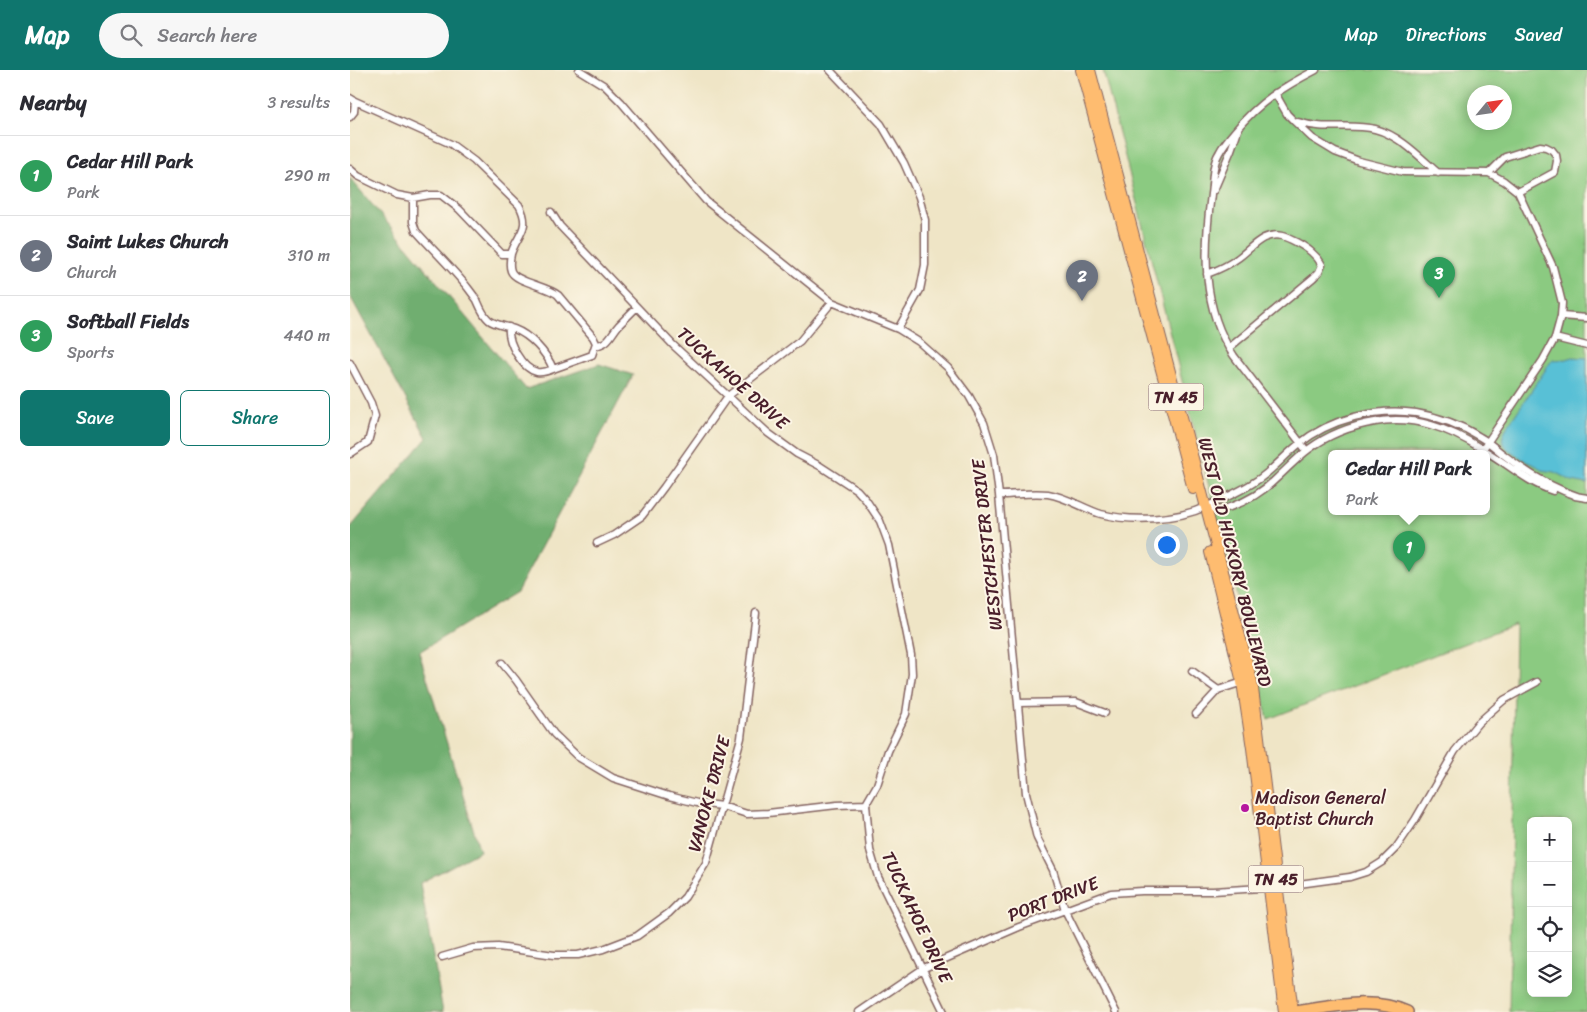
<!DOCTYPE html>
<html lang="en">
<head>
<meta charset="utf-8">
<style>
  body { margin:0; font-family:Sriracha,sans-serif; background:#f7f7f7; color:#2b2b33 }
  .controls { position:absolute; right:15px; bottom:15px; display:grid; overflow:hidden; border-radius:8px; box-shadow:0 2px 12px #0003 }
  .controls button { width:45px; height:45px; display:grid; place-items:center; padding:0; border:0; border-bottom:1px solid #e1e1e2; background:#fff; color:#2b2b33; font:25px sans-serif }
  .compass { position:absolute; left:1117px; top:15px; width:45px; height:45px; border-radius:50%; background:#fff; box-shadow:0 2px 12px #0003; rotate:61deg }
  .you { position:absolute; left:816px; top:474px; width:18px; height:18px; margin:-12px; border:4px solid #fff; border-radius:50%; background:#1a73e8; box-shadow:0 0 0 8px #1a73e833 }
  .badge { display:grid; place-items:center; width:32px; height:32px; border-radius:50%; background:#0f766e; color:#fff; font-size:16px; font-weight:700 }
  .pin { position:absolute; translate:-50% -41px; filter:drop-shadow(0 1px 2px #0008) }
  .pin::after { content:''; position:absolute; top:26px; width:18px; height:15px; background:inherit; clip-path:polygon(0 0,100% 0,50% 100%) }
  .popup { position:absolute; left:978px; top:380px; width:162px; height:65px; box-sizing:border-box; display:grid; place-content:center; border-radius:8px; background:#fff; filter:drop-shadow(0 1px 4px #0005); font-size:16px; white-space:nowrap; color:#7c7c81 }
  .popup b { font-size:19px; color:#2b2b33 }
  .popup::after { content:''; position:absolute; left:50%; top:100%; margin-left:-10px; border:10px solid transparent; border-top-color:#fff }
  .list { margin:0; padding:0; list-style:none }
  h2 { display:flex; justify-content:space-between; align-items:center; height:65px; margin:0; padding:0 20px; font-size:21px }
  h2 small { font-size:16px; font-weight:400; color:#7c7c81 }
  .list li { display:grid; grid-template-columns:32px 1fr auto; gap:15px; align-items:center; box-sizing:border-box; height:80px; padding:0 20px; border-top:1px solid #e1e1e2 }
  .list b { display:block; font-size:19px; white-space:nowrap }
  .list p { margin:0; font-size:16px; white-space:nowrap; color:#7c7c81 }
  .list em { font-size:16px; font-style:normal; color:#7c7c81 }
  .actions { display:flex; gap:10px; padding:15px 20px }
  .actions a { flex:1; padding:11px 0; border:1px solid #0f766e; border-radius:8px; text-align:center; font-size:18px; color:#0f766e }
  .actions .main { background:#0f766e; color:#fff }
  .icon { flex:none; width:28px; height:28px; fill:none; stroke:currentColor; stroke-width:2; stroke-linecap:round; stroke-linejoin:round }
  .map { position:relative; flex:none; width:1237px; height:942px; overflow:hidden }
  header { display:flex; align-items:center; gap:30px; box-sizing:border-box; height:70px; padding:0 25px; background:#0f766e; color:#fff }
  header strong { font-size:24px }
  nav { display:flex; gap:28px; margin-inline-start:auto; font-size:18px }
  .search { width:350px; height:45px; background:#f7f7f7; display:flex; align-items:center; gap:12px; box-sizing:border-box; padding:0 18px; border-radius:28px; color:#7c7c81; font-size:19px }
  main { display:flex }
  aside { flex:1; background:#fff }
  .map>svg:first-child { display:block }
  .green { fill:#8bca81; stroke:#6a7456; fill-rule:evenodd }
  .forest { fill:#70ae6f; stroke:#5d664d }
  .water { fill:#59c0d6; stroke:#527080 }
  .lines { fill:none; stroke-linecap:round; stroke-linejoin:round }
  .street-casing { stroke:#846461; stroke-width:9 }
  .primary-casing { stroke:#846461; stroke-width:12 }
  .highway-casing { stroke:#846461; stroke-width:14 }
  .street { stroke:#fff; stroke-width:6 }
  .primary { stroke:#febc70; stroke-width:10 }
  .highway { stroke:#febc70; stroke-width:11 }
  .poi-dot { fill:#b5179e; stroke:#fcf5e5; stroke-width:2 }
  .labels { text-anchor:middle; stroke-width:4; stroke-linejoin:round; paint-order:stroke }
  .shield { fill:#fcf5e5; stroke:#7f5f63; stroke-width:1 }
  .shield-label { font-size:16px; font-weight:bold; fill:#4a1f2b }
  .street-label { font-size:18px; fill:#4a1f2b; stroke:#fcf5e5 }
  .poi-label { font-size:18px; fill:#4a1f2b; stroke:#fcf5e5; text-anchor:start }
</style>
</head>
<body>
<header>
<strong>Map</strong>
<div class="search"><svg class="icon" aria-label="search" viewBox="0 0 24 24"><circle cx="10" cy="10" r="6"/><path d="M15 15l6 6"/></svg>Search here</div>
<nav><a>Map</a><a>Directions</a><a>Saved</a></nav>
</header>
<main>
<aside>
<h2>Nearby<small>3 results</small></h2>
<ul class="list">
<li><span class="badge" style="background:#2e9e5b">1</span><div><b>Cedar Hill Park</b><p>Park</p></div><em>290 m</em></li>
<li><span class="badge" style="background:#6b7280">2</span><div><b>Saint Lukes Church</b><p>Church</p></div><em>310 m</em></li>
<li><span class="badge" style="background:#2e9e5b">3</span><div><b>Softball Fields</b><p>Sports</p></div><em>440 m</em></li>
</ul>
<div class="actions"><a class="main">Save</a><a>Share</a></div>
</aside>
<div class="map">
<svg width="1237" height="942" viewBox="0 0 1237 942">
  <rect width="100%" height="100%" fill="#fcf5e5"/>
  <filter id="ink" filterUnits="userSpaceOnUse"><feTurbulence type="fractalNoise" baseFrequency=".02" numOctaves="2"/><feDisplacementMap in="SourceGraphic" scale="10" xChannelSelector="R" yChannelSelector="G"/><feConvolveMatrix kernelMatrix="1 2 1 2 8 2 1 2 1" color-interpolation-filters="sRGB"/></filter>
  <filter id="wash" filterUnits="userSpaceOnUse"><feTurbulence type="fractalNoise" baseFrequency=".0096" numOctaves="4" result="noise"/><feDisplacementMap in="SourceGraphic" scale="20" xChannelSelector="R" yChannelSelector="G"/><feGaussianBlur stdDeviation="1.12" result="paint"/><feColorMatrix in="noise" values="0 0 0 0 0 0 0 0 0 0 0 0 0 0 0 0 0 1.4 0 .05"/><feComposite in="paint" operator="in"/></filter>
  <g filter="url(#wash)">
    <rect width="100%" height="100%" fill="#efe5c6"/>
    <path class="green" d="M753,0H1237V942H1159L1165,554L918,649ZM1124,22H1154V52H1124ZM982,383H1136V441H982ZM1181,751H1218V923H1181Z"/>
    <path class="forest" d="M0,108L176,319L249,294L283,305L167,522L69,582L130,781L70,813L93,942H0V458L77,368L0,226Z"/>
    <path class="water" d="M1222,287L1237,288V414L1222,411L1204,402L1191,400L1187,396L1177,392L1157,379L1154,374L1152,369L1155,360L1202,290L1217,289Z"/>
  </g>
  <g filter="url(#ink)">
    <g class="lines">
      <g class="street-casing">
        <path id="street" d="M229,0L255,16L271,32L356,131L482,232L548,259L569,272L598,298L619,326L634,353L644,385L649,425L676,723L687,768L703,800L715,840L766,942
          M480,0L531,54L554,93L569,127L575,150V195L570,220L548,259
          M925,23L937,44L944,51L962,68L985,82L1009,91L1053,102L1139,103L1154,111L1168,122L1203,197L1212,233L1211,246L1205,268L1193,290L1133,379
          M0,28L5,31L4,42L0,47
          M948,52C976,61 999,53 1025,59C1049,65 1070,87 1088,103
          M0,99L8,106L47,125L63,128L80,125H91L109,139L152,184H161C167,164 182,159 169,135L124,91L101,74L5,31
          M1139,103L1155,87L1190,76L1196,77L1202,80L1206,85L1207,91L1205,102L1168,122
          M864,120L881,80L888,60
          M63,128V152L66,161C83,180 102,198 118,218C121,222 124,226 127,230C130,237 133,245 139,250C145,255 156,256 164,259C180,265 197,283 203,299C198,301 193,303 187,302C172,299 157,272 159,257
          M201,142L210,156L323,275L418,363L447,384L470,396L507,420L516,430L530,451L539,475L561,585L562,604L556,644L538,681L527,715L516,734L520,780L528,807L594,942
          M161,184C160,189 159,196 161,201C165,212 197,216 208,225L243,267L246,273L242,285L203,299
          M857,204C868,200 879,195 888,188C901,179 913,161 932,166C936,167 942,170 946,172C957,178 966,184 972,195L969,202L963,208L879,278
          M1211,246L1237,248
          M1205,268L1237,276
          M245,276C260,273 260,265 269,255C275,249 281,243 287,237
          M0,293L21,333L25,346L18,372L0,384
          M956,380L884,286C851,238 854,179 861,124C863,111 862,94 869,83C873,75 879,68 885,61C909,32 933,17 966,0
          M649,425C665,425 683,422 698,424C717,427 734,439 751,444C781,452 828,450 855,437C872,429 890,422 906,411C922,401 934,386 949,374C980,349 1027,337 1066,343C1089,347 1111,355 1130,367C1139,372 1146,379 1154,385C1177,403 1201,418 1230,427
          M1225,426L1237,428
          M855,437C858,438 863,441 866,441C870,441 876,438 880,437C898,431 915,420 928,407C938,398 948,387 959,379C978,365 1001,356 1025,352C1064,345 1099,358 1132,379C1157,393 1176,412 1203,421
          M247,473L264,465L292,446L314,417L378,326L450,271L482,232
          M152,593L166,610L204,664L228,687L263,708L319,726L347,733L372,736L397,744L418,743L487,735L516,734
          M842,601L868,620
          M668,633L726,632L755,643
          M846,644L868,620L893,612
          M92,887L123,878L148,877L204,885H228L253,879L287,866L319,843L335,827L356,793L391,668L406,543
          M509,942L574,898L669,857L761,823L792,821H863L927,817L1000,807L1016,802L1032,792L1046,778L1065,750L1105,681L1128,653L1154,630L1187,612"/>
      </g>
      <g class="primary-casing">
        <path id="primary" d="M731,0L843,419
          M740,0L902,611L943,942
          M860,482L892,612L902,678L934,942"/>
      </g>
      <g class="highway-casing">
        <path id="highway" d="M944,942C981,937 1022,926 1057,942"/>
      </g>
      <use href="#street" class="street"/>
      <use href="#primary" class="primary"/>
      <use href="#highway" class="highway"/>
    </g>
  </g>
  <circle class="poi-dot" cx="895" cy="738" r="5"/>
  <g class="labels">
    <g class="shield">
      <rect x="798.5" y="313.5" width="55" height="27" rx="4"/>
      <rect x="898.5" y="795.5" width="55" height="27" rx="4"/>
    </g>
    <g class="shield-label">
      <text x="826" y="333">TN 45</text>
      <text x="926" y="815">TN 45</text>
    </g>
    <g class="street-label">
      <text transform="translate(383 308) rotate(42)" y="6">TUCKAHOE DRIVE</text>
      <text transform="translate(637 475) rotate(-96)" y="6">WESTCHESTER DRIVE</text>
      <text transform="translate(885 492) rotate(76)" y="6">WEST OLD HICKORY BOULEVARD</text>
      <text transform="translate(359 724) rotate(-75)" y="6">VANOKE DRIVE</text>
      <text transform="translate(703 829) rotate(-21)" y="6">PORT DRIVE</text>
      <text transform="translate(567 847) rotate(65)" y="6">TUCKAHOE DRIVE</text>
    </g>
    <g class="poi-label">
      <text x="905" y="734">Madison General<tspan x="905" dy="21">Baptist Church</tspan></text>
    </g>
  </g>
</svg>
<div class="controls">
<button>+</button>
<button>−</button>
<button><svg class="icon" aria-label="locate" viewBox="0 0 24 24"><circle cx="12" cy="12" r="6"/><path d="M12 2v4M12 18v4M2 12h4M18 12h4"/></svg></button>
<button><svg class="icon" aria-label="layers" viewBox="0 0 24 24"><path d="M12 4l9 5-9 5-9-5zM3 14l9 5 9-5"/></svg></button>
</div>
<svg class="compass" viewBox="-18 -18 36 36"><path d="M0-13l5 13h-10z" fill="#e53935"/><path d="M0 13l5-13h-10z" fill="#7c7c81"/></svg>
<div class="you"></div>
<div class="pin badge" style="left:1059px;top:502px;background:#2e9e5b">1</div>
<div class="popup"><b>Cedar Hill Park</b>Park</div>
<div class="pin badge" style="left:732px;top:231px;background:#6b7280">2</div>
<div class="pin badge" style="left:1089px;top:228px;background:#2e9e5b">3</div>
</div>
</main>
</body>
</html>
